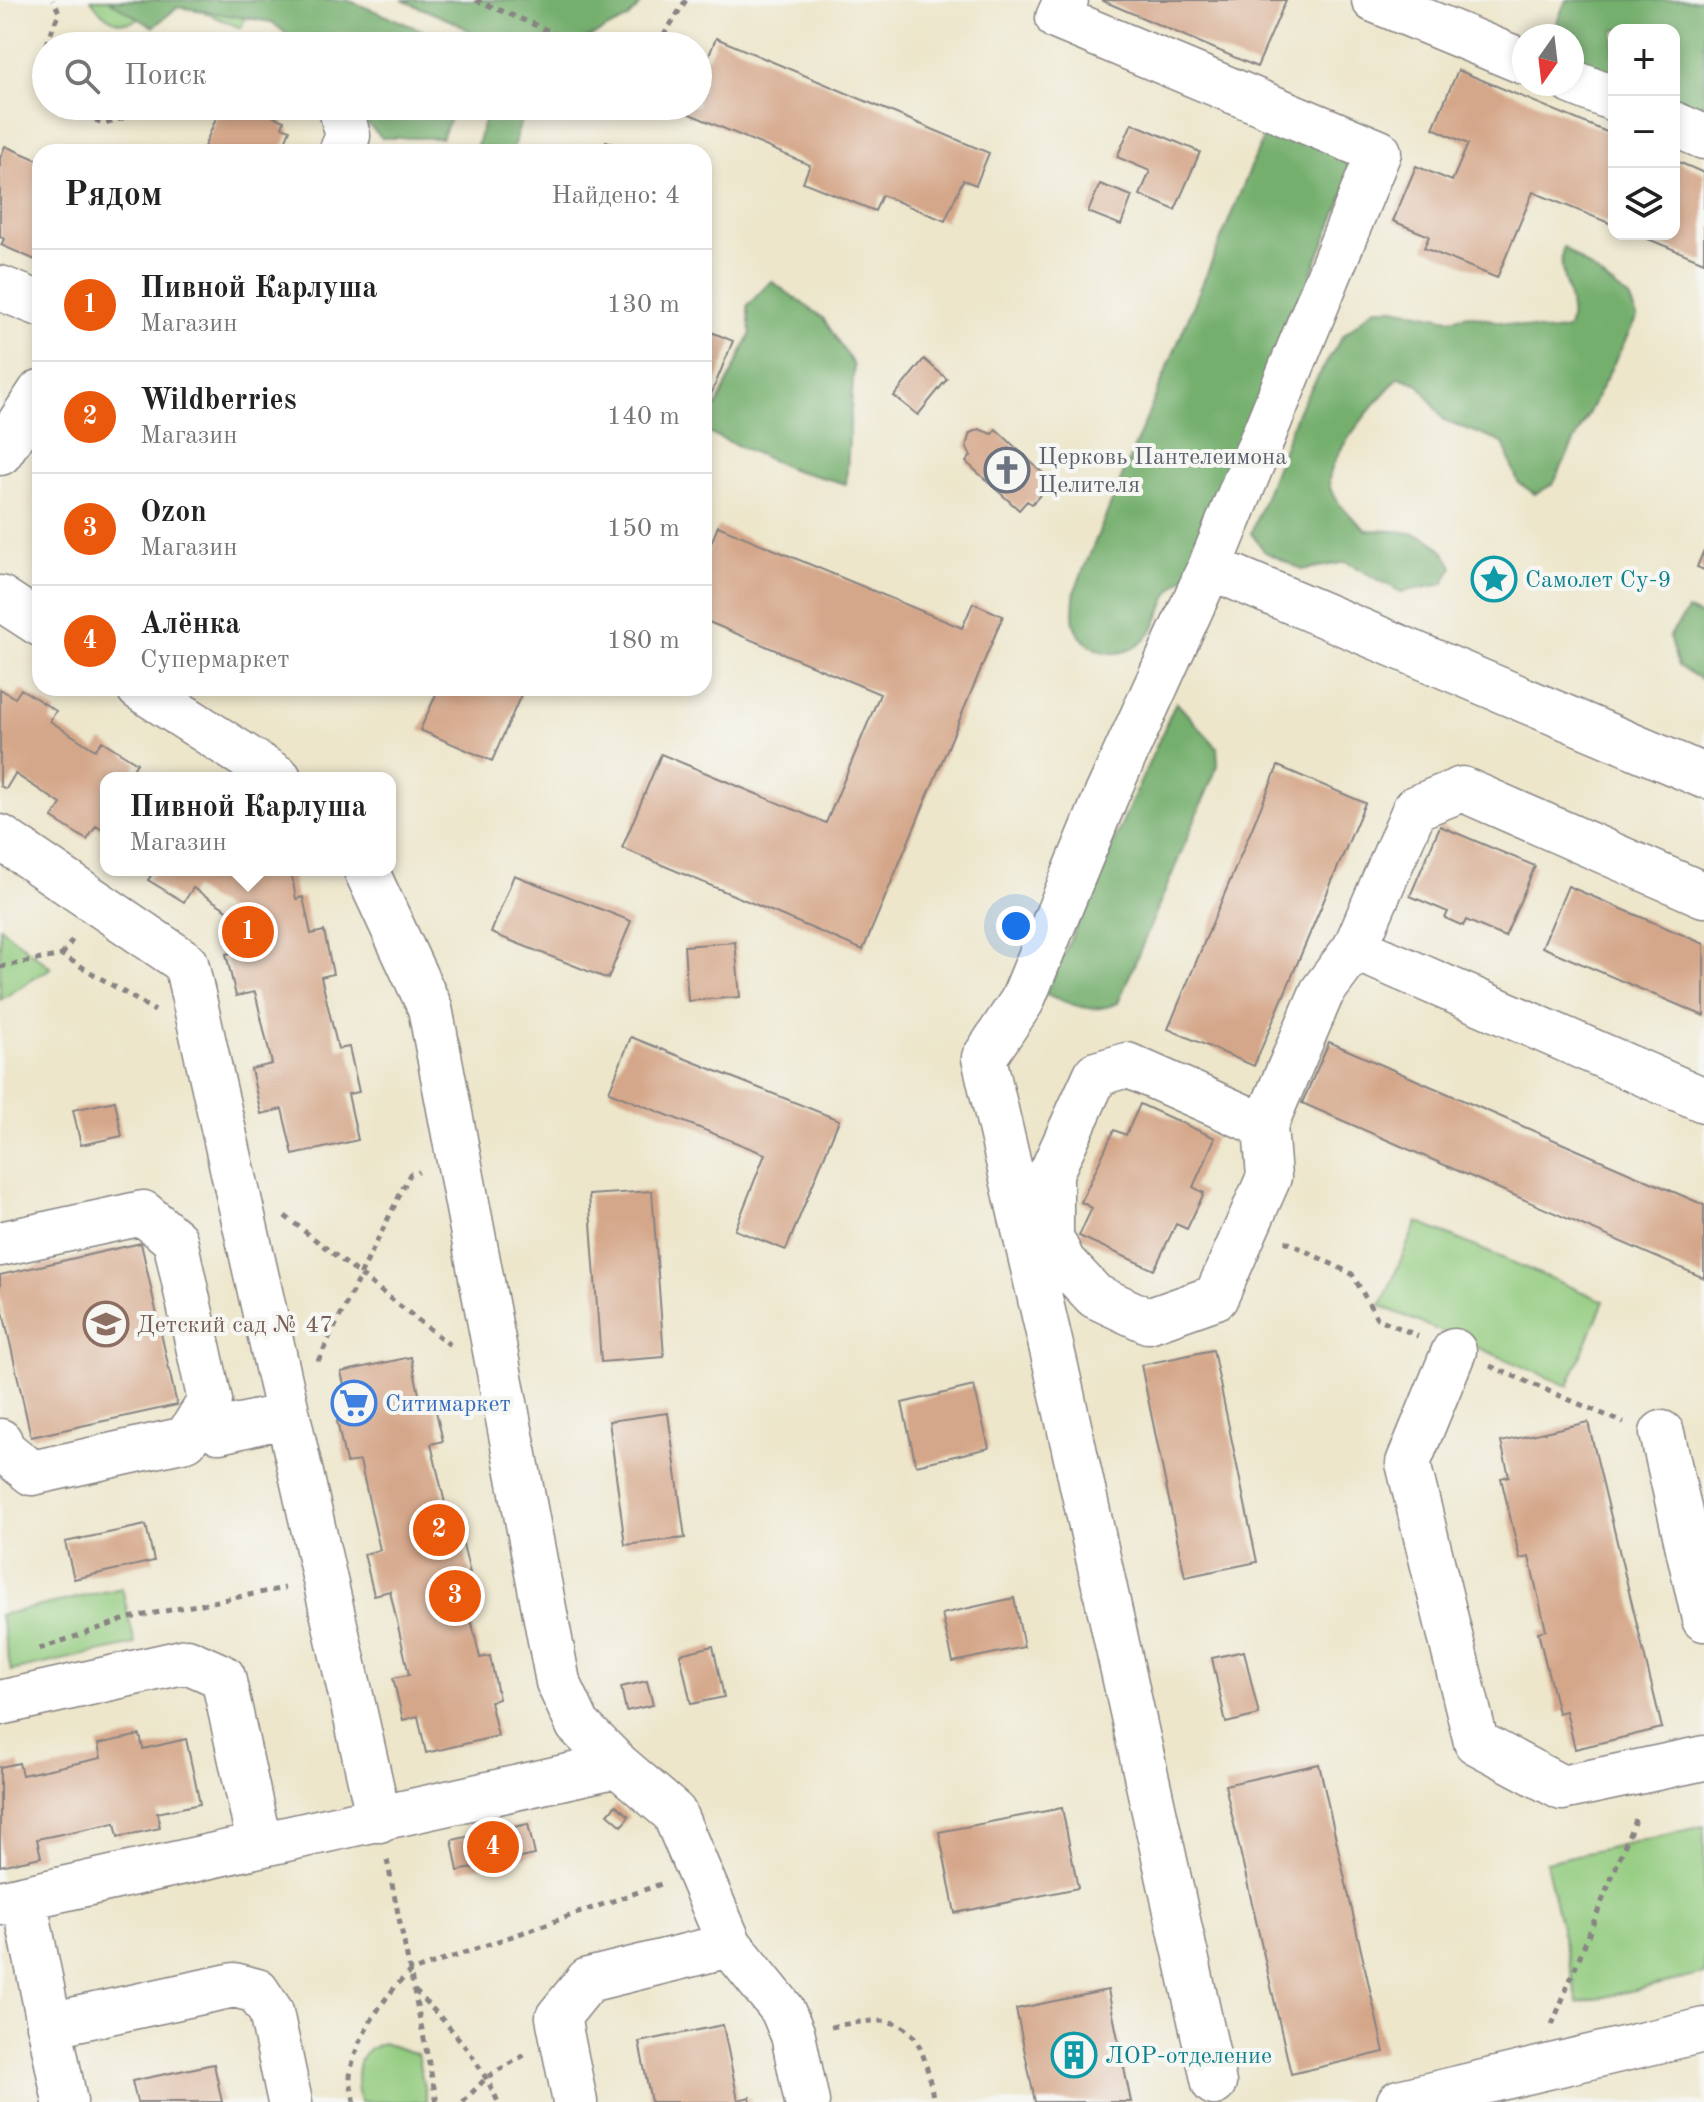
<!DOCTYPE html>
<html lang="ru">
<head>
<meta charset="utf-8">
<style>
  body { margin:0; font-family:"Old Standard TT",serif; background:#f6f6f6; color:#222 }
  .controls { position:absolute; right:24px; top:24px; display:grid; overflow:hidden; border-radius:16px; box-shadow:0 4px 12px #0003 }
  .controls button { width:72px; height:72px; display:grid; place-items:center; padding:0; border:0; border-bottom:2px solid #e0e0e0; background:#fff; color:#222; font:40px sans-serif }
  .compass { position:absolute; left:1512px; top:24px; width:72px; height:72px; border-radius:50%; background:#fff; box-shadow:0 4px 12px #0003; rotate:194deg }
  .you { position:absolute; left:1016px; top:926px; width:28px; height:28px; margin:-20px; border:6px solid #fff; border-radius:50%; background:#1a73e8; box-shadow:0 0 0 12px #1a73e833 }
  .badge { display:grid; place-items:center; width:52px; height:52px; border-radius:50%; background:#ea580c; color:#fff; font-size:26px; font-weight:700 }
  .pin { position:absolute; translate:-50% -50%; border:4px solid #fff; box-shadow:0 2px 8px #0006 }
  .popup { position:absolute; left:100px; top:772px; width:296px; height:104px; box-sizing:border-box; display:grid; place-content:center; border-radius:16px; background:#fff; filter:drop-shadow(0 2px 6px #0005); font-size:26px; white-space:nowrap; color:#767676 }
  .popup b { font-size:30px; color:#222 }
  .popup::after { content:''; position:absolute; left:50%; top:100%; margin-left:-16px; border:16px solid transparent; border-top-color:#fff }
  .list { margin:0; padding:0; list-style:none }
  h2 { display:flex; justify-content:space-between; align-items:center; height:104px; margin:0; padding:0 32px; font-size:34px }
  h2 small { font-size:26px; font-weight:400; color:#767676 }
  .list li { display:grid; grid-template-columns:52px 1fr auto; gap:24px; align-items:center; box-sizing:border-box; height:112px; padding:0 32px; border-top:2px solid #e0e0e0 }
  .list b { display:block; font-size:30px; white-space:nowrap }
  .list p { margin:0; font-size:26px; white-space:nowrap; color:#767676 }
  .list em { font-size:26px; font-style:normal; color:#767676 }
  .icon { flex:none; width:44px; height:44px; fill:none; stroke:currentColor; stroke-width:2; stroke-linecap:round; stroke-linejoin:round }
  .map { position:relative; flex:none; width:1704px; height:2102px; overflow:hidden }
  .search { position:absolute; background:#fff; box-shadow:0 4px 12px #0003; left:32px; top:32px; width:680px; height:88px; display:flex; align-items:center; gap:20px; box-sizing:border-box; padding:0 28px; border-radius:44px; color:#767676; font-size:30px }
  .panel { position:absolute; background:#fff; box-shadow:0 4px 12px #0003; left:32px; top:144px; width:680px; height:552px; border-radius:24px }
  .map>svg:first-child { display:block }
  .green { fill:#92cb7e; stroke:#5a765c; stroke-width:2 }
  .forest { fill:#75af6d; stroke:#4c6854; stroke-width:2 }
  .building { fill:#d5a78a }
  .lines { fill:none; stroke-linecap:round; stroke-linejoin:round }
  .minor-casing { stroke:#888483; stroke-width:47 }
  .path { stroke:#888483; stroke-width:5; stroke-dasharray:6 6; stroke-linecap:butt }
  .minor { stroke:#fff; stroke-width:44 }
  .labels { text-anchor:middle; stroke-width:8; stroke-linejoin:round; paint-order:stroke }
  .worship-label { font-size:24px; fill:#5b616d; stroke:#f6f6f2; text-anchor:start }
  .culture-label { font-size:24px; fill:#0d838f; stroke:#f6f6f2; text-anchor:start }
  .education-label { font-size:24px; fill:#785e54; stroke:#f6f6f2; text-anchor:start }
  .shop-label { font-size:24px; fill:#366cbe; stroke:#f6f6f2; text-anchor:start }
</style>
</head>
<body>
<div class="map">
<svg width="1704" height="2102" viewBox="0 0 1704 2102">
  <rect width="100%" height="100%" fill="#f6f6f2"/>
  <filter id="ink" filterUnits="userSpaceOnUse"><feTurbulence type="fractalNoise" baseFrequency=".0125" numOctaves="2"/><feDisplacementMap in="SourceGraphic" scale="16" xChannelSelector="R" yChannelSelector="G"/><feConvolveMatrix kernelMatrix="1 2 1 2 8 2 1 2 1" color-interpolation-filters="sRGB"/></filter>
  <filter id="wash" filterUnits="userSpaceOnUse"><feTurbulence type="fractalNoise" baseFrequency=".006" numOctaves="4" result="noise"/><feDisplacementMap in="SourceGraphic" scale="32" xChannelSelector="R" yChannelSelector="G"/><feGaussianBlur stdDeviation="1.8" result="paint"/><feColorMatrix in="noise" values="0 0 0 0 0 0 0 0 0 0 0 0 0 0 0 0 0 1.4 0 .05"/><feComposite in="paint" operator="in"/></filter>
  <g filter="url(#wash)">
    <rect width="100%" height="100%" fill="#ede6cb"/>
    <path class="green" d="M91,0H167C140,24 116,36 91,0Z
      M253,0L241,28L190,6Z
      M0,927L51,968L0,1000Z
      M1417,1222L1604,1301L1568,1386L1381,1306Z
      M122,1588L135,1644L11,1671L0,1615Z
      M1704,1826V1974L1578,2003L1546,1862Z
      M383,2043L417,2054L427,2102H360C354,2076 354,2052 383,2043Z"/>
    <path class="forest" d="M108,0H348L460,46H301L272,22L178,7L153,27Z
      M402,0H645L627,19L571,46H496L454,22Z
      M1566,0H1704V110L1674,98V30H1614V73L1572,55V36H1551Z
      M350,106H455L442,138H382Z
      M488,106H525L512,152H475Z
      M1268,126L1357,163L1188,574C1182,580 1175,585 1170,592C1162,604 1160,620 1151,632C1138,652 1111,660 1091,646C1069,631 1072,614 1075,590Z
      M1563,247L1629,298L1637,317L1553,484L1535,494L1518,482L1503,443L1444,420L1419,384L1399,377C1381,396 1329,454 1329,481C1330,501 1353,517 1366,530C1404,531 1435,529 1453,567L1443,584L1401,592L1346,562L1303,570L1265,552L1251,533L1298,410L1342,337L1375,308H1395L1449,319L1469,315L1548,332L1568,329C1578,295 1556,282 1563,247Z
      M771,281L823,318L854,366L846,484L794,470L704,431V403L716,407L751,333L747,306Z
      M1688,610L1704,617V681L1678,666L1669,637Z
      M1176,702L1217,747L1218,765L1118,1003C1091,1015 1072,1005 1046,994Z"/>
    <g id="blocks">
      <path class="building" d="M1101,0H1286L1257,67Z
        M716,38L989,153L976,185L963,180L945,221L882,195L875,211L803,182L810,165L685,112L687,106H698V54L708,58Z
        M1458,70L1614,135V225L1533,192L1497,278L1424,248L1429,236L1393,221L1416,166L1452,181L1468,144L1433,128Z
        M221,106H249L284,121L282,127L290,130L281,152H202Z
        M1132,123L1200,152L1175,210L1140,195L1150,171L1117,157Z
        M606,141L633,152H602Z
        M5,146L40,161V262L1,245L4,239L0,237V158Z
        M1674,160L1704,173V262L1636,234H1674Z
        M1100,184L1132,196L1121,225L1088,212Z
        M704,329L733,341L710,397L704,394Z
        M924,359L947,379L918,415L894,396Z
        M996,429L1048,478L1039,489L1043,492L1032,504L1027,501L1019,510L966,462L971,456L966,446L970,433L979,429L992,434Z
        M718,526L962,628L973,603L1003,616L863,950L622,848L661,754L826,823L880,694L704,620V561Z
        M1704,550V570L1697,567Z
        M439,688H524L492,761L420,730Z
        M0,689L15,698L21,689L56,711L50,721L95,750L102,741L137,763L131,773L139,778H106V832L96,826L87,840L71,830L52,818L61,804L15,774L6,789L0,786Z
        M1278,766L1365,803L1254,1066L1168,1029Z
        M1440,826L1535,866L1505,937L1466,920L1463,926L1445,918L1448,912L1410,896Z
        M155,870H282L292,876L296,899L303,897L311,934L324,931L333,974L321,977L338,1049L349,1047L359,1092L348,1094L358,1140L293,1155L282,1109L261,1114L251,1069L272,1064L255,992L236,996L226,954L246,949L238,917L193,888L184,902L148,880Z
        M514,875L631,921L608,979L491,933Z
        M1568,886L1704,944V1016L1542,947Z
        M735,942L740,997L688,1001L684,946Z
        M631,1037L839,1120L786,1250L735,1230L765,1154L609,1092Z
        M1329,1042L1704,1205V1278L1302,1103Z
        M115,1101L122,1136L81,1145L73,1110Z
        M1140,1104L1215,1138L1193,1187L1204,1193L1187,1229L1176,1224L1154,1270L1079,1236L1092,1208L1081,1202L1114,1130L1126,1135Z
        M652,1191L664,1357L601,1362L589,1195Z
        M141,1243L177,1405L31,1437L0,1298V1275Z
        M1213,1350L1257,1562L1185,1577L1141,1365Z
        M411,1357L421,1403L433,1399L443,1441L431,1444L452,1533L460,1532L470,1573L461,1575L480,1658L490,1656L499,1699L490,1701L498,1736L426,1753L418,1716L403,1720L393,1678L409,1675L390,1591L374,1595L364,1554L380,1550L360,1461L346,1463L337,1421L352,1418L341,1372Z
        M974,1386L989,1448L916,1465L902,1403Z
        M668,1413L685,1538L625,1545L609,1421Z
        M1588,1422L1662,1728L1575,1749L1566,1711L1558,1713L1538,1632L1546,1630L1529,1557L1520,1559L1501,1478L1509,1476L1501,1442Z
        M146,1525L154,1561L74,1579L65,1542Z
        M1014,1598L1024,1647L953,1662L942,1614Z
        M713,1646L724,1697L691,1704L680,1654Z
        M1244,1651L1259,1715L1226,1723L1212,1658Z
        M647,1681L653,1705L626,1711L621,1687Z
        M140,1735L143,1749L186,1739L200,1804L157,1813L160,1828L118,1837L115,1823L37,1839L41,1857L0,1866V1767L19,1763L22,1775L101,1758L98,1744Z
        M1319,1764L1384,2052L1291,2074L1225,1785Z
        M616,1805L629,1816L622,1826L608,1814Z
        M1062,1808L1078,1888L955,1913L939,1832Z
        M528,1824L535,1855L458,1871L452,1840Z
        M1108,1990L1131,2102H1035L1016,2009Z
        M723,2025L738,2100L750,2097L751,2102H651L639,2042Z
        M214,2064L222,2102H137L132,2081Z"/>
    </g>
  </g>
  <g filter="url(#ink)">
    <use href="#blocks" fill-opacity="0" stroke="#888483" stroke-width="2"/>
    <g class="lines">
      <g class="minor-casing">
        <path id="minor" d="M1066,0L1058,18L1379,152L1210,567L1107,794L1022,1001L984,1058L1056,1367L1214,2083
          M1374,0L1524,62
          M1572,82L1614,99
          M340,106L348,136L341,152
          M1674,124L1704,137
          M0,288L40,304
          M0,453L40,392
          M1210,567L1704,776
          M0,598L40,624
          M139,688L279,778
          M0,837L186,963L379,1820
          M366,870L430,1008L558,1682L578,1725L618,1765L674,1813L730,1945L782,2009L793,2035L807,2102
          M1355,948L1415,808L1462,789L1704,895
          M1265,1126L1127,1065L1096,1074L1051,1173V1237L1063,1262L1095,1296L1148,1321L1216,1297L1269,1177L1265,1126L1322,992L1355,948L1704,1100
          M0,1244L143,1213L175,1240L210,1401L186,1439L32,1473L2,1449L0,1441
          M1454,1351L1408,1463L1476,1742L1562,1788L1704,1758
          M199,1418L219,1431L288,1415
          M1662,1433L1704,1619
          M0,1703L187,1661L223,1677L259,1843
          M24,1898L65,2102
          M0,1903L618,1765
          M49,2025L234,1985L257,1991L271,2012L290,2102
          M575,2102L558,2017L588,1980L730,1945
          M1399,2102L1704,2030"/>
      </g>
      <path class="path" d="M476,0L585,46
        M197,46L208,43L215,46
        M657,46L686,0
        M46,88L36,72L59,12L53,0
        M62,106L105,124L138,113L141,106
        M62,955L75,936
        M0,967L62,955L155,1011
        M285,1216L450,1345
        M1285,1241L1352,1274L1377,1318L1418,1336
        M318,1361L410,1174L419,1172
        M1490,1366L1624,1423
        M39,1649L129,1618L285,1588
        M387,1860L437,2102
        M415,1991C449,2025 478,2057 498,2102
        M1552,2025L1637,1815
        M831,2027C912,2010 920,2027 934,2102
        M354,2102C353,2094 350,2084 350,2077C353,2042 385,1994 410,1972L661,1884
        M463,2102L487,2077L526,2054"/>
      <use href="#minor" class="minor"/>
    </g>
  </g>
  <defs>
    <g id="church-ring" transform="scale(2.3)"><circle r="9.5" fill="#f6f6f2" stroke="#6b7280" stroke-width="1.5"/><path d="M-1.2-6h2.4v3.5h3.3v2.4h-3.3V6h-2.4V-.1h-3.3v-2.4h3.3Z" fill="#6b7280"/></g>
    <g id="sight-ring" transform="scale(2.3)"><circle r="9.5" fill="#f6f6f2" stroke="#0f9aa8" stroke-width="1.5"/><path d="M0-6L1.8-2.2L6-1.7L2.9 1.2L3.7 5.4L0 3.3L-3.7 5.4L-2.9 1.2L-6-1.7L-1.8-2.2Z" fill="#0f9aa8"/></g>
    <g id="school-ring" transform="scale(2.3)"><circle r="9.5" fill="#f6f6f2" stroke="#8d6e63" stroke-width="1.5"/><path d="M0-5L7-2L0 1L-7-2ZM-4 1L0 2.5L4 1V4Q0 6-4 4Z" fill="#8d6e63"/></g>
    <g id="supermarket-ring" transform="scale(2.3)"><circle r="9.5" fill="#f6f6f2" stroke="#3f7fe0" stroke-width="1.5"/><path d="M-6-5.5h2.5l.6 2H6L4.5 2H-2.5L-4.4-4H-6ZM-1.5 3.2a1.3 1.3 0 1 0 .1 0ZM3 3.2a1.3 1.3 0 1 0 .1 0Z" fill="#3f7fe0"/></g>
    <g id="building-ring" transform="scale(2.3)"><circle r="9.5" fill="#f6f6f2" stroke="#0f9aa8" stroke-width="1.5"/><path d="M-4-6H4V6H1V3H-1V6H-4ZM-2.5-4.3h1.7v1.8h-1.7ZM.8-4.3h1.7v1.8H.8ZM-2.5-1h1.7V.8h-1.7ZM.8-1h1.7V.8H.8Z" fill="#0f9aa8"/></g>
  </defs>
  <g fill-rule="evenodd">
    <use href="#church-ring" x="1007" y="470"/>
    <use href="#sight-ring" x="1494" y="579"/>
    <use href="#school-ring" x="106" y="1324"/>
    <use href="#supermarket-ring" x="354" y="1403"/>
    <use href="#building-ring" x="1074" y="2055"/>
  </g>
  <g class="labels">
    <g class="worship-label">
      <text x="1038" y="464">Церковь Пантелеимона<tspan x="1038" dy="28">Целителя</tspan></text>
    </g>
    <g class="culture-label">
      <text x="1525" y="587">Самолет Су-9</text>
      <text x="1105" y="2063">ЛОР-отделение</text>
    </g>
    <g class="education-label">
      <text x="137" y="1332">Детский сад № 47</text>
    </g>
    <g class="shop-label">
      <text x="385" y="1411">Ситимаркет</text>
    </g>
  </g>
</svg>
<div class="controls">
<button>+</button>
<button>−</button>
<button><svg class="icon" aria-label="layers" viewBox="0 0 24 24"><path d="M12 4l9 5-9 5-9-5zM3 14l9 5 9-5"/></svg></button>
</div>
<svg class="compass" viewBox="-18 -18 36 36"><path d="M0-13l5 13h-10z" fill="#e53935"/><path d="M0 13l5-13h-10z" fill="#767676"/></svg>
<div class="you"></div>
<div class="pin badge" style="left:248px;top:932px">1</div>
<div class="popup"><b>Пивной Карлуша</b>Магазин</div>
<div class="pin badge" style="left:439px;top:1530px">2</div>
<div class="pin badge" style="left:455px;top:1596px">3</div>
<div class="pin badge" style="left:493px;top:1847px">4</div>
<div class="search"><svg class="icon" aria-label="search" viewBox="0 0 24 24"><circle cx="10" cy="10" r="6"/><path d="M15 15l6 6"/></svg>Поиск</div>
<section class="panel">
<h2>Рядом<small>Найдено: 4</small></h2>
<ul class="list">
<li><span class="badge">1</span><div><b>Пивной Карлуша</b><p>Магазин</p></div><em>130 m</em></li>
<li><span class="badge">2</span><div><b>Wildberries</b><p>Магазин</p></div><em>140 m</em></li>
<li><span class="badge">3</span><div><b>Ozon</b><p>Магазин</p></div><em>150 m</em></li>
<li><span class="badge">4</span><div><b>Алёнка</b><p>Супермаркет</p></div><em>180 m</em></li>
</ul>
</section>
</div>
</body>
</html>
